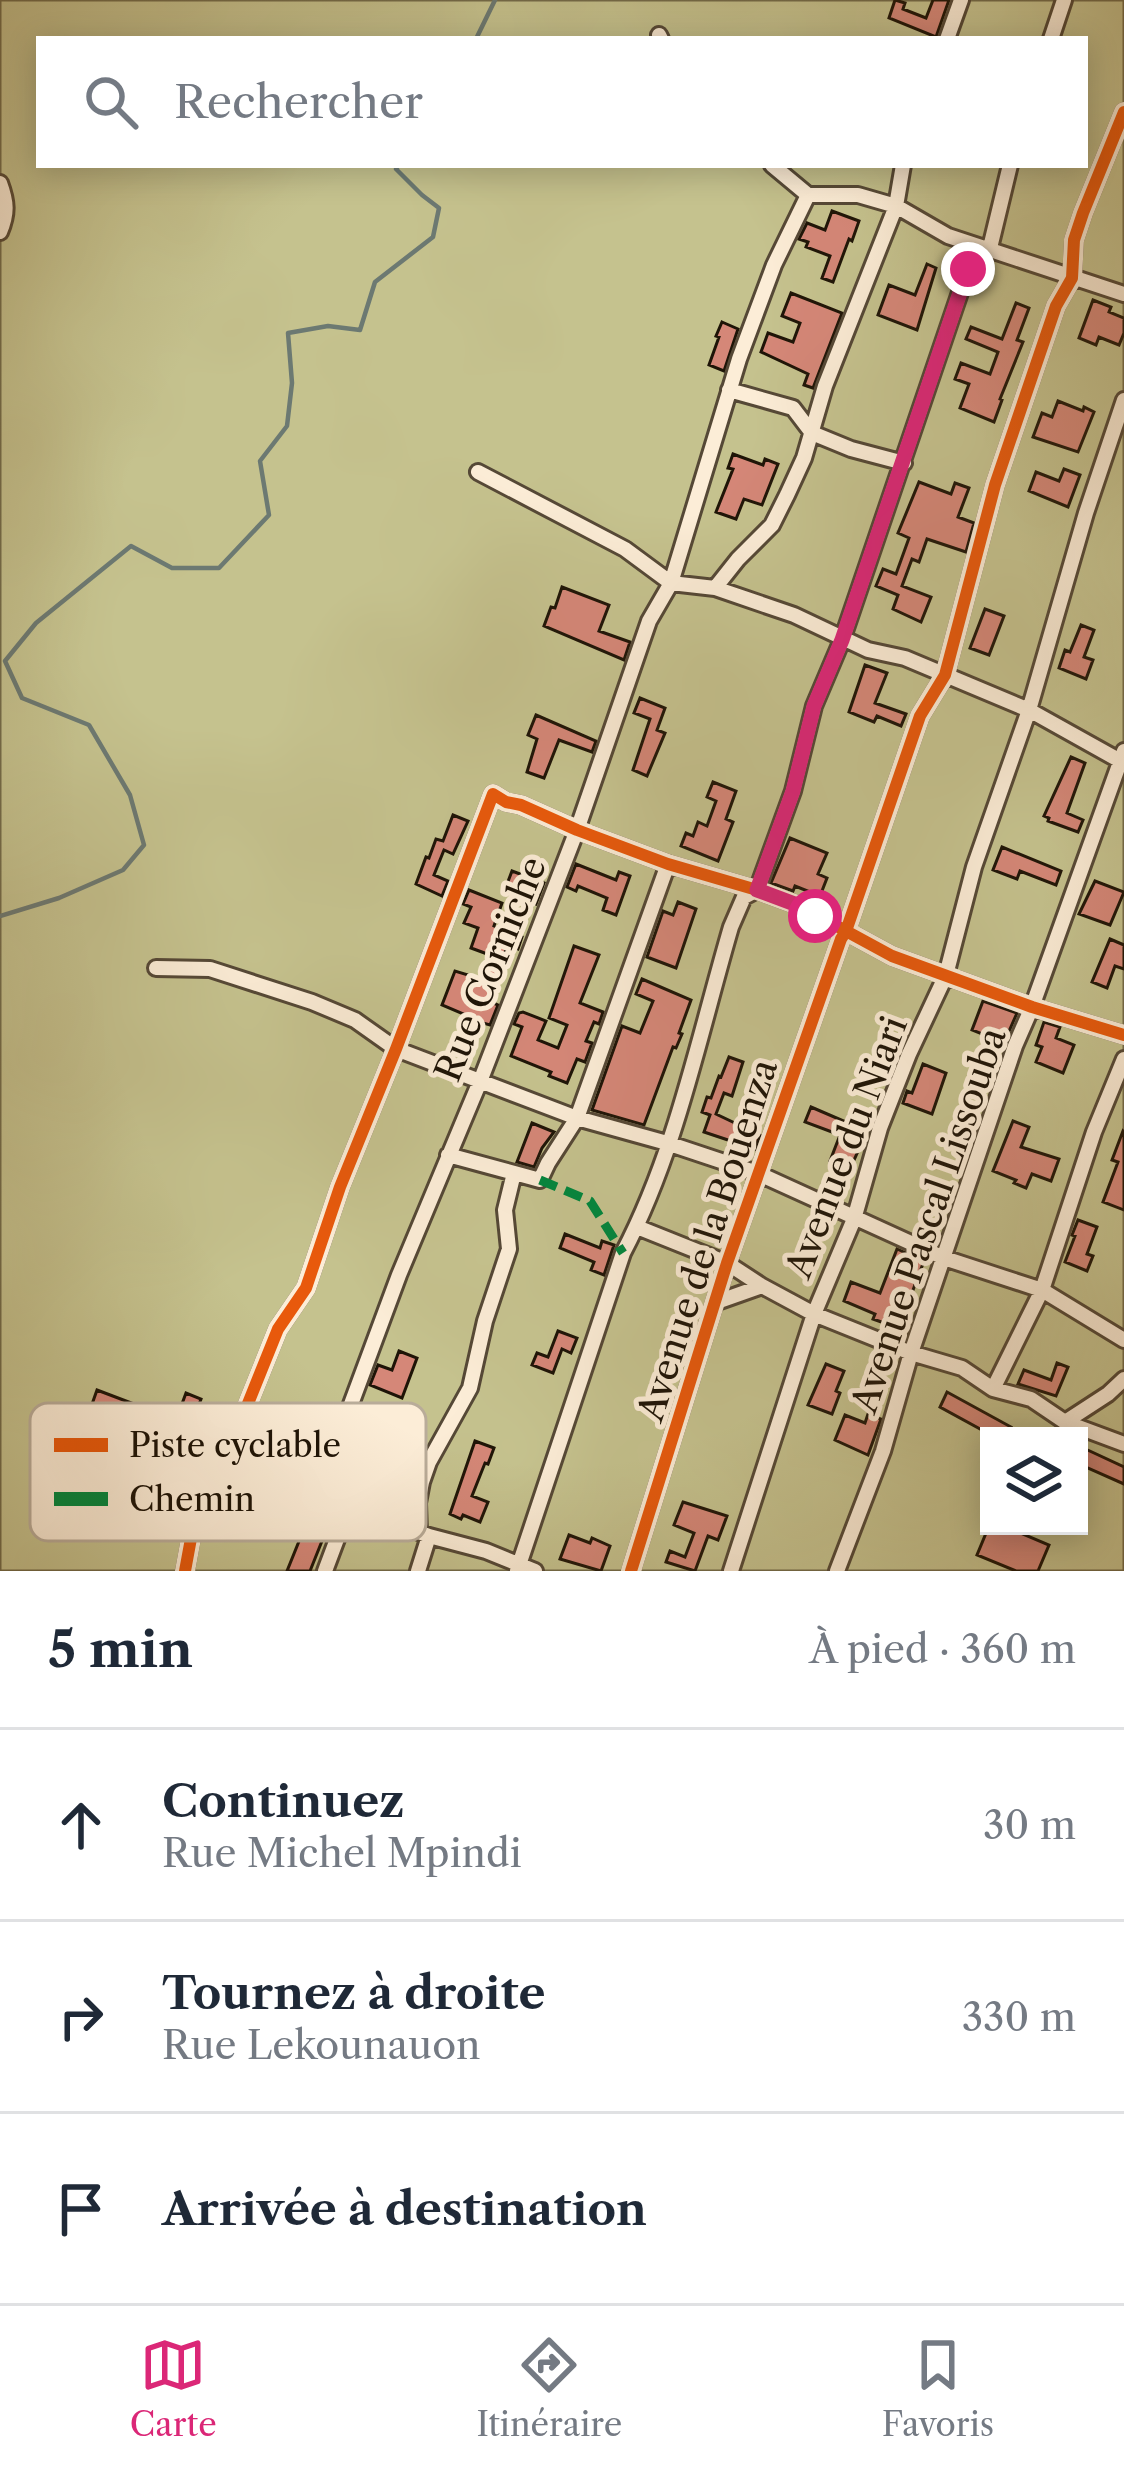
<!DOCTYPE html>
<html lang="fr">
<head>
<meta charset="utf-8">
<style>
  body { margin:0; font-family:"Libre Caslon Text",serif; background:#f2f2f3; color:#1f2937 }
  .controls { position:absolute; right:36px; bottom:36px; display:grid; overflow:hidden; border-radius:0px; box-shadow:0 6px 30px #0003 }
  .controls button { width:108px; height:108px; display:grid; place-items:center; padding:0; border:0; border-bottom:3px solid #e0e1e3; background:#fff; color:#1f2937; font:60px sans-serif }
  .stop { position:absolute; width:36px; height:36px; margin:-27px; border:9px solid #db2777; border-radius:50%; background:#fff }
  .stop.end { background:#db2777; border-color:#fff; box-shadow:0 3px 12px #0008 }
  .list { margin:0; padding:0; list-style:none }
  h2 { display:flex; justify-content:space-between; align-items:center; height:156px; margin:0; padding:0 48px; font-size:51px }
  h2 small { font-size:39px; font-weight:400; color:#747a83 }
  .list li { display:grid; grid-template-columns:78px 1fr auto; gap:36px; align-items:center; box-sizing:border-box; height:192px; padding:0 48px; border-top:3px solid #e0e1e3 }
  .list b { display:block; font-size:45px; white-space:nowrap }
  .list p { margin:0; font-size:39px; white-space:nowrap; color:#747a83 }
  .list em { font-size:39px; font-style:normal; color:#747a83 }
  .icon { flex:none; width:66px; height:66px; fill:none; stroke:currentColor; stroke-width:2; stroke-linecap:round; stroke-linejoin:round }
  .map { position:relative; flex:none; width:1124px; height:1571px; overflow:hidden }
  .search { position:absolute; background:#fff; box-shadow:0 6px 30px #0003; left:36px; right:36px; top:36px; height:132px; display:flex; align-items:center; gap:30px; box-sizing:border-box; padding:0 42px; border-radius:0px; color:#747a83; font-size:45px }
  .sheet { height:732px; background:#fff }
  nav { display:flex; justify-content:space-around; align-items:center; box-sizing:border-box; height:168px; border-top:3px solid #e0e1e3; background:#fff; font-size:33px; color:#747a83 }
  nav a { display:grid; justify-items:center; gap:6px }
  nav .on { color:#db2777 }
  .map>svg:first-child { display:block }
  .green { fill:#c5c28e; stroke:#726b4a; stroke-width:3; fill-rule:evenodd }
  .lines { fill:none; stroke-linecap:round; stroke-linejoin:round }
  .stream { stroke:#6c7972; stroke-width:4.5 }
  .building { fill:#d58778; stroke:#1e1407; stroke-width:3 }
  .minor-casing { stroke:#554836; stroke-width:20 }
  .minor { stroke:#fcedd7; stroke-width:14 }
  .quiet { stroke:#00873e; stroke-width:9; stroke-dasharray:18 9; stroke-linecap:butt }
  .cycleway-casing { stroke:#fcedd7; stroke-width:20 }
  .cycleway { stroke:#e8590c; stroke-width:12 }
  .route { stroke:#db2777; stroke-width:15 }
  .labels { text-anchor:middle; stroke-width:10; stroke-linejoin:round; paint-order:stroke }
  .street-label { font-size:36px; fill:#1e1407; stroke:#fcedd7 }
  .key { fill:#fcedd7; stroke:#b9ac99; stroke-width:3 }
  .key-label { font-size:33px; fill:#1e1407 }
</style>
</head>
<body>
<div class="map">
<svg width="1124" height="1571" viewBox="0 0 1124 1571">
  <rect width="100%" height="100%" fill="#fae4c1"/>
  <filter id="stains"><feTurbulence type="fractalNoise" baseFrequency=".00167" numOctaves="4"/><feColorMatrix values="0 0 0 0 .2 0 0 0 0 .09 0 0 0 0 .02 0 0 0 .5 -.17"/></filter>
  <radialGradient id="worn" r=".72"><stop offset=".6" stop-color="#630" stop-opacity="0"/><stop offset="1" stop-color="#630" stop-opacity=".3"/></radialGradient>
  <path class="green" d="M0,0H1124V1571H0ZM39,39H1085V165H39ZM989,1436H1079V1526H989Z"/>
  <g class="lines">
    <path class="stream" d="M476,39L495,0
      M0,916L59,898L123,870L144,845L130,795L89,725L22,698L5,661L36,623L131,546L172,568H219L269,515L260,461L287,426L292,383L288,333L328,326L360,330L375,282L433,237L439,208L422,195L396,169L399,165"/>
  </g>
  <path class="building" d="M895,0L905,3L903,9L926,18L933,0H949L936,37L889,18Z
    M832,211L859,221L852,241L849,239L833,282L822,278L830,256L806,247L808,242L799,239L807,223L825,230Z
    M927,264L936,268L917,330L878,315L889,285L915,295Z
    M791,293L842,313L813,388L804,385L808,374L761,352L768,333L793,342L800,323L782,316Z
    M1093,300L1111,307L1109,312L1124,318V333L1119,345L1099,337L1096,345L1079,338Z
    M1016,303L1029,308L1017,340L1023,342L1000,399L1002,400L994,422L960,408L969,384L955,379L961,363L990,374L998,352L966,339L971,327L1002,339Z
    M722,322L738,329L724,371L709,365L719,337L716,336Z
    M1058,401L1083,411L1084,407L1094,412L1078,452L1033,437L1042,413L1052,417Z
    M733,454L763,465L765,459L778,464L762,505L744,499L736,519L716,512L733,469L728,468Z
    M1064,469L1080,475L1068,507L1029,491L1036,472L1059,481Z
    M919,482L951,494L955,483L969,488L958,517L974,523L966,552L927,539L919,562L912,559L902,586L931,597L921,622L893,609L898,595L876,586L883,569L896,574L909,538L898,533Z
    M562,587L609,605L599,631L630,642L624,660L544,626L551,607L555,608Z
    M985,609L1004,616L989,655L970,648Z
    M1081,625L1094,630L1084,657L1093,660L1086,679L1059,668L1065,650L1070,652Z
    M865,665L887,673L875,703L906,714L901,726L877,716L874,722L849,712Z
    M640,698L665,708L657,730L665,733L647,776L633,770L650,719L634,713Z
    M536,715L596,741L592,752L559,740L544,778L527,772L537,739L528,735Z
    M1071,757L1085,763L1067,813L1083,820L1078,832L1048,821L1049,818L1044,816Z
    M713,782L736,791L726,819L733,822L718,861L681,846L686,833L693,836L698,822L707,826L716,801L707,797Z
    M453,815L468,821L453,854L444,850L434,875L448,881L442,896L416,884L426,857L429,858L436,839L443,841Z
    M790,838L827,853L818,874L827,878L820,896L795,886L793,891L771,883Z
    M1002,847L1061,871L1056,885L1020,871L1017,879L993,870Z
    M576,864L616,880L619,872L630,876L616,915L603,910L607,898L578,886L576,891L567,887Z
    M512,871L544,883L536,904L504,892Z
    M1095,881L1124,892L1110,925L1079,914Z
    M469,890L502,903L494,926L522,937L518,949L508,944L493,984L498,985L491,1002L498,1005L490,1025L465,1018L466,1015L442,1005L455,971L481,979L490,955L471,948L478,928L464,923L471,907L463,904Z
    M678,902L696,909L676,968L647,957L663,911L673,915Z
    M1110,939L1124,945V969L1115,966L1107,988L1092,982Z
    M574,946L599,955L580,1003L603,1012L599,1024L594,1022L586,1041L592,1043L585,1062L577,1059L567,1083L549,1076L551,1072L511,1056L522,1027L514,1024L519,1013L523,1012L546,1021L538,1040L558,1048L567,1025L549,1018Z
    M642,979L691,1000L679,1033L682,1034L676,1048L673,1047L644,1125L592,1110L622,1026L640,1033L653,1001L636,994Z
    M983,1001L1017,1013L1003,1045L994,1041L995,1039L972,1030Z
    M1044,1022L1060,1027L1056,1038L1074,1045L1063,1073L1036,1062L1042,1047L1036,1045Z
    M729,1057L743,1062L732,1096L724,1093L716,1114L760,1135L755,1149L704,1132L710,1115L702,1112L707,1097L711,1098L719,1076L721,1077Z
    M923,1064L946,1073L932,1114L903,1103L907,1091L912,1093Z
    M811,1107L867,1131L850,1169L830,1161L840,1135L805,1122Z
    M1013,1121L1029,1127L1021,1147L1059,1159L1051,1181L1032,1174L1026,1188L1014,1183L1016,1180L993,1171Z
    M532,1123L554,1132L542,1148L534,1167L517,1162Z
    M1123,1131L1124,1132V1210L1103,1202L1118,1162L1112,1160Z
    M1078,1220L1097,1227L1087,1254L1093,1256L1087,1271L1065,1262L1075,1236L1072,1235Z
    M565,1234L600,1248L602,1241L614,1245L604,1275L591,1270L594,1262L560,1248Z
    M897,1249L924,1261L910,1298L899,1293L887,1324L873,1319L875,1314L844,1301L851,1282L880,1293Z
    M558,1331L577,1338L571,1353L562,1349L553,1373L532,1365L537,1353L548,1357Z
    M399,1351L417,1358L402,1398L370,1385L378,1365L392,1370Z
    M1057,1363L1068,1367L1056,1396L1018,1384L1024,1370L1051,1380Z
    M826,1364L844,1371L836,1391L840,1393L832,1414L808,1405Z
    M97,1390L176,1420L186,1393L201,1399L189,1432L220,1444L218,1448L91,1407Z
    M947,1392L1011,1427L1006,1436H993L940,1407Z
    M868,1414L881,1419L868,1455L835,1440L845,1415L865,1423Z
    M475,1441L494,1448L488,1464L485,1463L472,1496L488,1502L480,1522L463,1515L461,1519L450,1514Z
    M1079,1446L1124,1467V1484L1079,1464Z
    M683,1502L727,1516L718,1540L708,1536L695,1571L666,1562L670,1551L685,1557L694,1533L674,1525Z
    M312,1509L332,1516L310,1571H287Z
    M989,1526H1004L1049,1545L1038,1571H1016L977,1555Z
    M569,1535L590,1543L592,1538L610,1546L601,1571L560,1559Z"/>
  <g class="lines">
    <g class="minor-casing">
      <path id="minor" d="M659,35L661,39
        M947,39L961,0
        M1051,39L1064,0
        M772,165L808,195
        M0,183C7,202 8,213 0,232
        M808,195H858L896,206L948,236L1124,294
        M729,390L793,408L812,433L851,449L904,463
        M478,472L625,549L671,583L715,588L794,615L868,650L905,658L1029,710L1124,763
        M715,588L738,559L772,525L787,495L804,458L825,386L896,206L903,165
        M156,968L210,969L312,1002L355,1020L396,1049L577,1118L667,1143L757,1173L944,1258L1042,1290L1124,1340
        M448,1155L540,1180L548,1163L577,1118L668,864
        M637,1227L727,1263L762,1286L814,1314L911,1353L962,1368L993,1389L1031,1399L1065,1422L1124,1444
        M717,1302L762,1286
        M993,1389L1042,1290L1094,1132L1124,1059
        M1065,1422L1108,1394L1124,1379
        M128,1430L318,1493L429,1536L486,1551L535,1571
        M318,1493L399,1275L481,1079L577,830L649,621L671,583L739,359L774,265L808,195
        M419,1531L418,1503L422,1482L429,1462L470,1388L485,1321L509,1249L505,1210L514,1173
        M185,1571L192,1533L228,1463L243,1416L278,1329L306,1288L340,1187L396,1049L493,794L506,802L521,805L577,830L668,864L757,890L800,906L892,956L1032,1007L1124,1035
        M325,1571L349,1507
        M418,1571L429,1536
        M517,1571L623,1253C676,1152 699,1036 731,927L744,897L757,890L793,791L814,706L842,640L968,269L977,252H989L1010,165
        M631,1571L727,1263L841,939L846,931L920,716L945,675L995,485L1056,306L1072,278L1074,240L1083,213L1124,112
        M731,1571L814,1314L854,1219L880,1128L909,1054L946,975L974,867L1029,710L1086,513L1124,400
        M837,1571L883,1451L911,1353L1015,1046L1032,1007L1124,751"/>
    </g>
    <use href="#minor" class="minor"/>
    <path class="quiet" d="M540,1180L590,1201L623,1253"/>
    <g class="cycleway-casing">
      <path id="cycleway" d="M185,1571L192,1533L228,1463L243,1416L278,1329L306,1288L340,1187L396,1049L493,794L506,802L521,805L577,830L668,864L757,890L800,906L892,956L1032,1007L1124,1035
        M631,1571L727,1263L841,939L846,931L920,716L945,675L995,485L1056,306L1072,278L1074,240L1083,213L1124,112"/>
    </g>
    <use href="#cycleway" class="cycleway"/>
  </g>
  <g class="lines">
    <path class="route" d="M815,916L800,906L757,890L793,791L814,706L842,640L968,269"/>
  </g>
  <g class="labels">
    <g class="street-label">
      <text transform="translate(490 969) rotate(-68)" y="13">Rue Corniche</text>
      <text transform="translate(846 1147) rotate(-69)" y="13">Avenue du Niari</text>
      <text transform="translate(928 1220) rotate(-71)" y="13">Avenue Pascal Lissouba</text>
      <text transform="translate(707 1240) rotate(-72)" y="13">Avenue de la Bouenza</text>
    </g>
  </g>
  <rect x="30" y="1403" width="396" height="138" rx="18" class="key"/>
  <rect x="54" y="1438" width="54" height="14" fill="#e8590c"/>
  <rect x="54" y="1492" width="54" height="14" fill="#00873e"/>
  <g class="key-label">
    <text x="129" y="1457">Piste cyclable</text>
    <text x="129" y="1511">Chemin</text>
  </g>
  <rect width="100%" height="100%" filter="url(#stains)"/>
  <rect width="100%" height="100%" fill="url(#worn)"/>
</svg>
<div class="controls">
<button><svg class="icon" aria-label="layers" viewBox="0 0 24 24"><path d="M12 4l9 5-9 5-9-5zM3 14l9 5 9-5"/></svg></button>
</div>
<div class="stop" style="left:815px;top:916px"></div>
<div class="stop end" style="left:968px;top:269px"></div>
<div class="search"><svg class="icon" aria-label="search" viewBox="0 0 24 24"><circle cx="10" cy="10" r="6"/><path d="M15 15l6 6"/></svg>Rechercher</div>
</div>
<section class="sheet">
<h2>5 min<small>À pied · 360 m</small></h2>
<ul class="list">
<li><svg class="icon" aria-label="ahead" viewBox="0 0 24 24"><path d="M12 20V5M6 11l6-6 6 6"/></svg><div><b>Continuez</b><p>Rue Michel Mpindi</p></div><em>30 m</em></li>
<li><svg class="icon" aria-label="right" viewBox="0 0 24 24"><path d="M7 20v-9h11M14 6l5 5-5 5"/></svg><div><b>Tournez à droite</b><p>Rue Lekounauon</p></div><em>330 m</em></li>
<li><svg class="icon" aria-label="arrive" viewBox="0 0 24 24"><path d="M6 21V4h12l-3 4 3 4H6"/></svg><div><b>Arrivée à destination</b></div></li>
</ul>
</section>
<nav>
<a class="on"><svg class="icon" aria-label="map" viewBox="0 0 24 24"><path d="M3 6l6-2 6 2 6-2v14l-6 2-6-2-6 2zM9 4v14M15 6v14"/></svg>Carte</a>
<a><svg class="icon" aria-label="directions" viewBox="0 0 24 24"><path d="M12 3l9 9-9 9-9-9zM9 14v-3h6M13 9l2 2-2 2"/></svg>Itinéraire</a>
<a><svg class="icon" aria-label="saved" viewBox="0 0 24 24"><path d="M7 4h10v16l-5-4-5 4z"/></svg>Favoris</a>
</nav>
</body>
</html>
